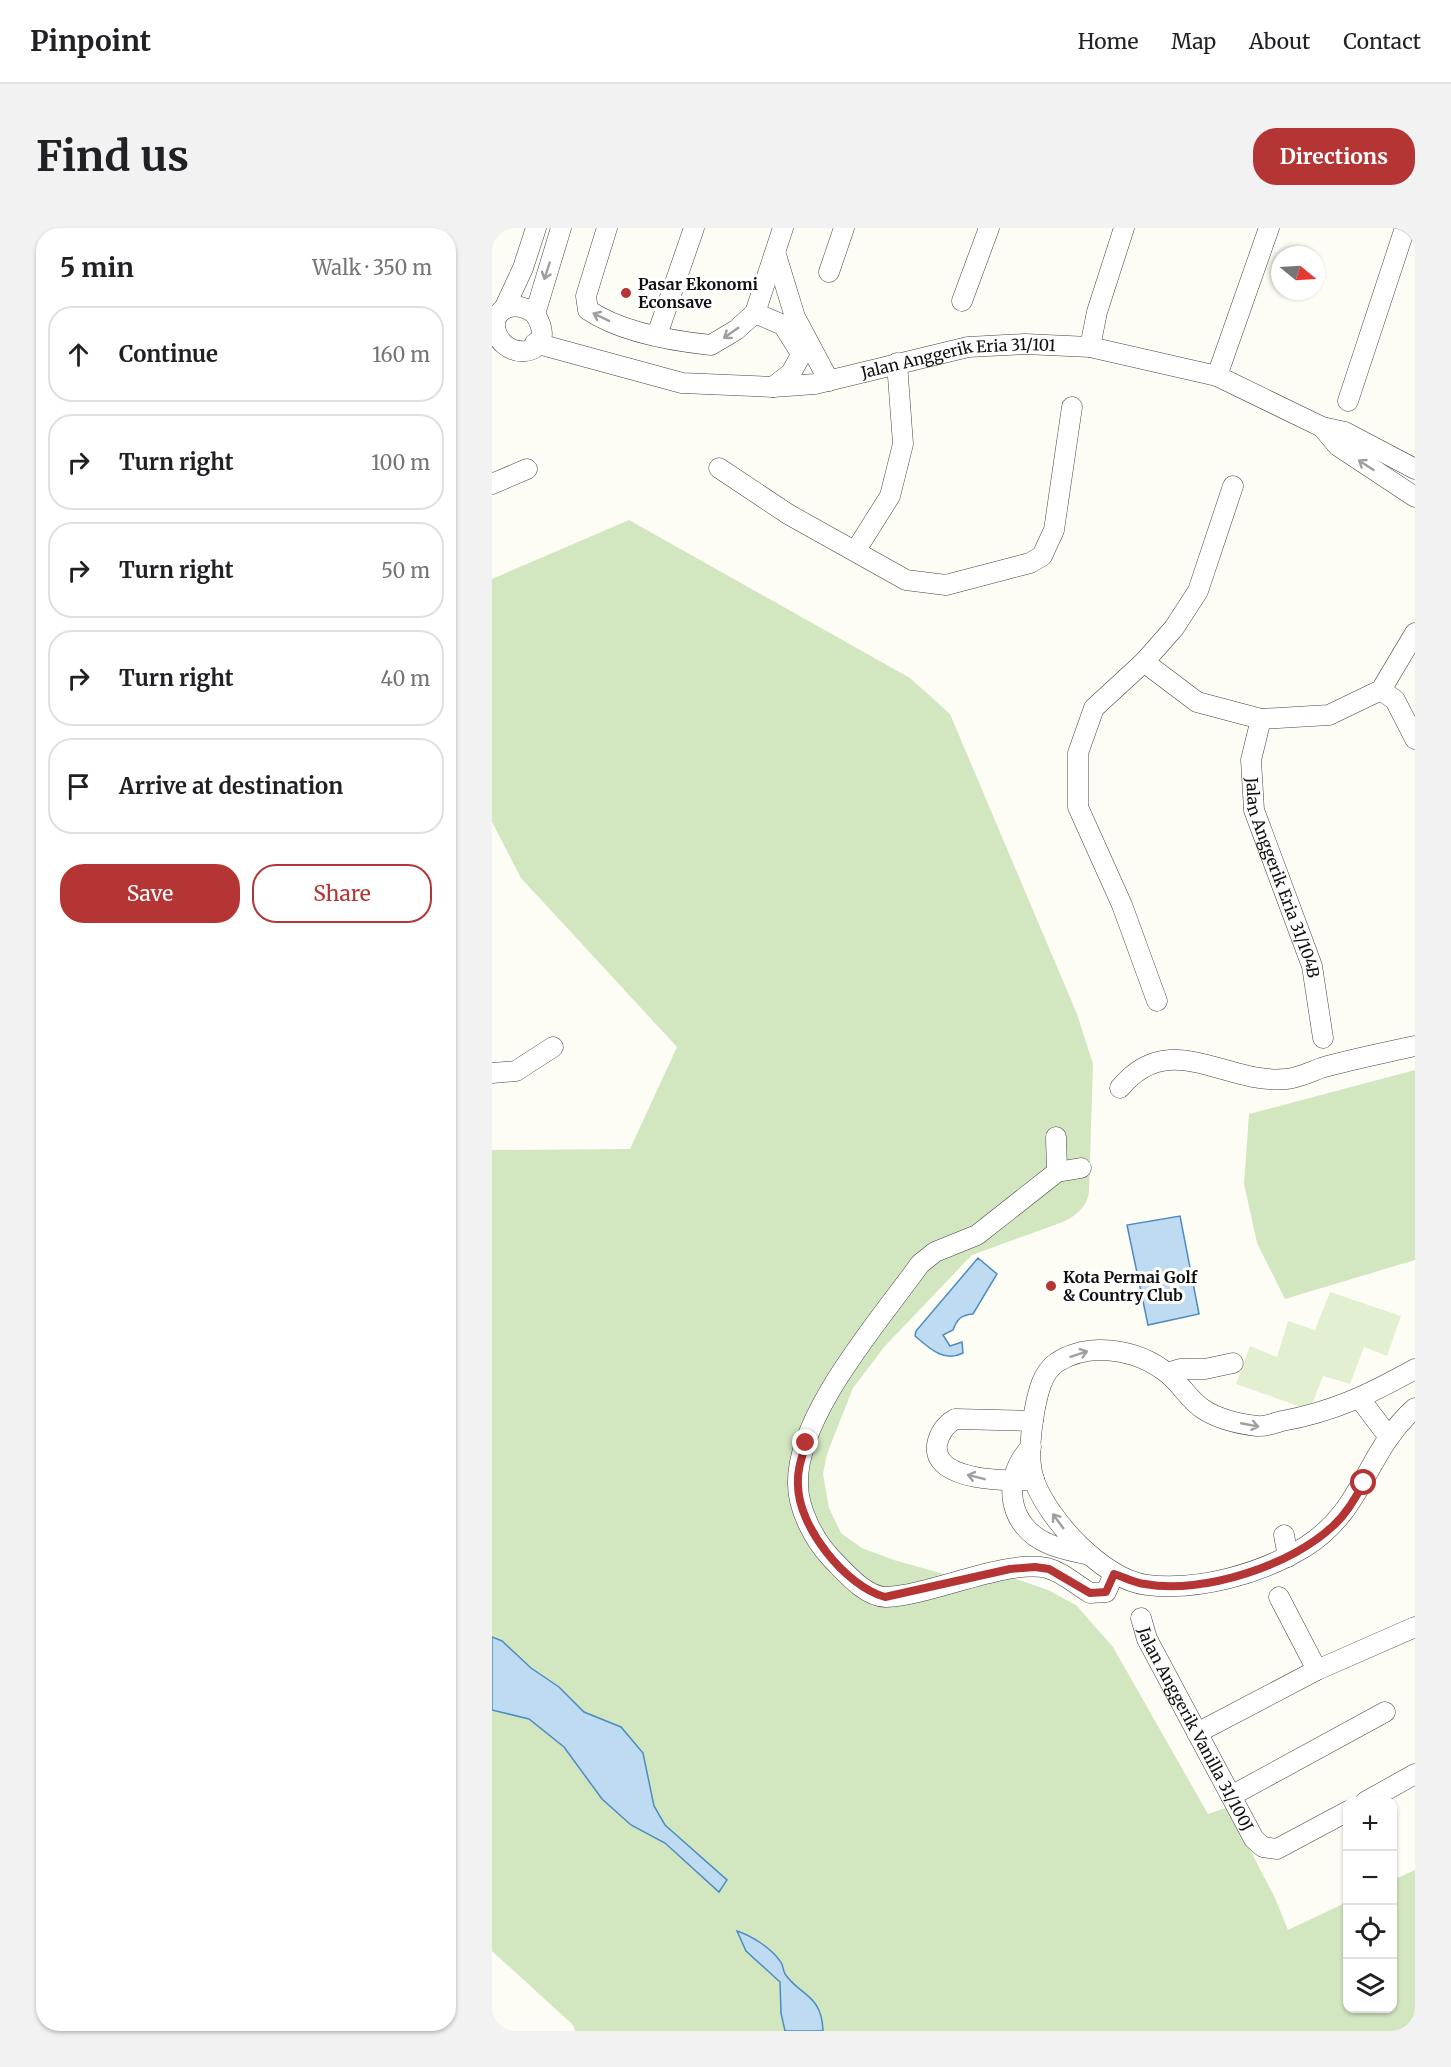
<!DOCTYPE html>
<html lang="en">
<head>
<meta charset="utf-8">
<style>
  body { margin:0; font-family:Merriweather,serif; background:#f2f2f2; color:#202124 }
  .controls { position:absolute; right:18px; bottom:18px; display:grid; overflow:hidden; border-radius:12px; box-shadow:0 2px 4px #0004 }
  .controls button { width:54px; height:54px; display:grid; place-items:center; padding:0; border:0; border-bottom:2px solid #e0e0e0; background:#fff; color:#202124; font:30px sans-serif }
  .compass { position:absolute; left:779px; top:18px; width:54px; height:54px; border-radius:50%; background:#fff; box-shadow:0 2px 4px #0004; rotate:108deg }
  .stop { position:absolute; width:18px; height:18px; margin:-14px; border:4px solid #b53434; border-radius:50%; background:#fff }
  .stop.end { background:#b53434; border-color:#fff; box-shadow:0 2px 6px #0008 }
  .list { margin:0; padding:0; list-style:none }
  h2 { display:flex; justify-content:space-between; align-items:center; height:78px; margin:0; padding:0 24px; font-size:26px }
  h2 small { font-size:20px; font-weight:400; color:#757577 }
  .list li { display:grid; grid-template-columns:39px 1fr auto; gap:18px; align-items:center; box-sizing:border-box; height:96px; margin:0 12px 12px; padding:0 12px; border:2px solid #e0e0e0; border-radius:24px }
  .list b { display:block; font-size:22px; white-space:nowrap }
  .list em { font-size:20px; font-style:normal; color:#757577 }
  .actions { display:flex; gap:12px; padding:18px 24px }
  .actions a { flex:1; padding:14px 0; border:2px solid #b53434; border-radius:24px; text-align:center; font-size:21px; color:#b53434 }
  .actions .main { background:#b53434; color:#fff }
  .icon { flex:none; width:33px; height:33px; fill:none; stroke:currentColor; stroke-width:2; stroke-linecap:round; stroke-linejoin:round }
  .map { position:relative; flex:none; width:923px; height:1803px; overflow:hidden; border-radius:24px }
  header { display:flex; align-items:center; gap:36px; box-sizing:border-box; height:84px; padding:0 30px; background:#fff; border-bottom:2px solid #e0e0e0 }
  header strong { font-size:28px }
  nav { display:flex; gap:33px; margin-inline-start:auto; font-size:21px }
  .intro { display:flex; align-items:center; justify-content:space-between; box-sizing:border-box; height:144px; padding:0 36px }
  h1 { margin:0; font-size:42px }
  .button { padding:15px 27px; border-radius:24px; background:#b53434; color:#fff; font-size:21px; font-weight:700 }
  main { display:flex; gap:36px; padding:0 36px }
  aside { flex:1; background:#fff; border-radius:24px; box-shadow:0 2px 4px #0004 }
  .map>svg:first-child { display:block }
  .green { fill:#d2e7c0 }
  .pitch { fill:#e3efd1 }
  .water { fill:#bedbf1; stroke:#4b8cc2; stroke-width:1.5 }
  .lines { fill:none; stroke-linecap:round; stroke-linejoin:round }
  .minor-casing { stroke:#434343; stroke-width:21 }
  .minor { stroke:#fff; stroke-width:20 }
  .oneway { stroke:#9f9f9f }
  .route { stroke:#b53434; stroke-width:8 }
  .poi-dot { fill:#b53434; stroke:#fff; stroke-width:2 }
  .labels { text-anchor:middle; stroke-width:6; stroke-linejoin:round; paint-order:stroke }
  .poi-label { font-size:16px; font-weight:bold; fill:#101010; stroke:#fff; text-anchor:start }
  .street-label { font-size:16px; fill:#101010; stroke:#fff }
</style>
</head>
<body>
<header>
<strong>Pinpoint</strong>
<nav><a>Home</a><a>Map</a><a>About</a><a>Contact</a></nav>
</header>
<div class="intro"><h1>Find us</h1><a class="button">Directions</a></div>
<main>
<aside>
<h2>5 min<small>Walk · 350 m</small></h2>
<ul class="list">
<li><svg class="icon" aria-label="ahead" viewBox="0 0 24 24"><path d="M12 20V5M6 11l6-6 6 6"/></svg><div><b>Continue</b></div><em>160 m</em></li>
<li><svg class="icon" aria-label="right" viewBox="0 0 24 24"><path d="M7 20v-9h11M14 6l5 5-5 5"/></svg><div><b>Turn right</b></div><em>100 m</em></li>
<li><svg class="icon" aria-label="right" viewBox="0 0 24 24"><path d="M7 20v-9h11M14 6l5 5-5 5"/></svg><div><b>Turn right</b></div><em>50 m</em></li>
<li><svg class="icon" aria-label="right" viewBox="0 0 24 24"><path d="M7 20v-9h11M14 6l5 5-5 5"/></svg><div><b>Turn right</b></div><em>40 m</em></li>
<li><svg class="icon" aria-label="arrive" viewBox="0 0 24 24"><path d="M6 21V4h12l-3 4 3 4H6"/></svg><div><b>Arrive at destination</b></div></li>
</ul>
<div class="actions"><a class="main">Save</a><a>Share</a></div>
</aside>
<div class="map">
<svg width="923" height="1803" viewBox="0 0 923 1803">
  <rect width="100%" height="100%" fill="#fefdf5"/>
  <path class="green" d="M137,292L418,450L458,486L585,786L601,836L597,963C596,978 584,988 571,994L480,1027L393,1118L361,1160L335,1226L331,1246L337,1280L349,1305L370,1320L402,1332L470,1351L509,1347L530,1353L556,1362L584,1377L621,1419L716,1586L736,1579L783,1670L796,1702L855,1674L856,1780H900L901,1652L923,1642V1803H83L81,1797L0,1723V922L138,921L185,819L29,650L0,594V351Z
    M923,842V1032L793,1071L765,1015L752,956L757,886Z"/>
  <path class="pitch" d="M838,1064L909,1088L895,1128L872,1119L858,1156L831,1148L818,1182L744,1156L758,1118L785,1129L796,1093L823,1102Z"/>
  <path class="water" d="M688,988L707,1086L656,1097L635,997Z
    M486,1030L505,1046L481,1086C469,1087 465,1091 461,1102L451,1107L458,1118L470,1114L471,1125C452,1135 437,1120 423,1108L424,1103Z
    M0,1409L10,1413L39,1440L67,1459L92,1484L129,1499L151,1525L162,1578L173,1597L235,1652L227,1664L173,1615L139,1597L110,1571L72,1519L37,1491L0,1482Z
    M245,1703C260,1708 279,1720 288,1733C291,1736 291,1742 293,1746C308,1768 330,1766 331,1803H293L289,1785L288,1754L254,1723Z"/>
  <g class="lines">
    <g class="minor-casing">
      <g id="minor">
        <path d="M115,0L94,68L96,82C129,104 180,113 219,117L244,102L263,85L291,0"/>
        <path d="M284,27L303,89L337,153"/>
        <path d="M337,44L352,0"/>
        <path d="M470,73L497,0"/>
        <path d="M12,81L31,40L44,0"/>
        <path d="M263,85L291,97L308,124"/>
        <path d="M43,86C30,76 11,74 3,92C0,136 72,133 43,86L69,0"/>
        <path d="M165,107L202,0"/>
        <path id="s1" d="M43,115L190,155L281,159L323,156L476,119L533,116L598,119L725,148L830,199L853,204L923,241"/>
        <path d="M598,119L605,84L632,0"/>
        <path d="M725,148L777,0"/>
        <path d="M281,159L299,145L309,127"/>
        <path d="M856,173L913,0"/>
        <path d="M830,199L846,218L923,269"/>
        <path d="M227,240L296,286L414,352L454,357L538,335L550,328L562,302L580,179"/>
        <path d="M0,256L35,241"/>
        <path d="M364,322L398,268L411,216L405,135"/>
        <path d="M652,434L705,474L769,491L837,487L889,462L923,405"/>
        <path d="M889,462L903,472L923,511"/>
        <path id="s2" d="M769,491L759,532L762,582L820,738L831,810"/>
        <path d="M665,773L630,677L586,579V525L602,480L652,434L682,400L706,363L741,258"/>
        <path d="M0,845L24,843L61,819"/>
        <path d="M628,860C678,799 733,857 794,851C806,850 818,844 829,840C860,831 892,825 923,818"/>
        <path d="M564,909L565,944"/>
        <path d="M589,940L565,944L485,1007L443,1024L428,1036C389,1091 304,1187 306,1256C306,1281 322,1312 339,1330C352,1343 373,1369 394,1369C440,1367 513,1331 555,1340C571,1344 584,1357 598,1365L614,1364L622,1346"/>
        <path d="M923,1141C878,1166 841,1184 790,1193C782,1195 773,1199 765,1198C748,1196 726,1191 711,1181C697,1172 689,1156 675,1145C645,1121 597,1113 564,1135C550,1145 546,1165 543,1180C539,1202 535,1231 542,1252C556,1292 612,1352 655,1357C707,1363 768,1346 813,1319C872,1282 874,1223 923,1180"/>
        <path d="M675,1145L688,1141H713L741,1135"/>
        <path d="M868,1171L896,1208"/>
        <path d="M541,1193L463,1191C453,1197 447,1205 445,1217C440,1254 520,1254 542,1251"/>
        <path d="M539,1219C509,1250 515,1299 557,1316C570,1322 585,1324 598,1327"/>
        <path d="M792,1307L796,1329"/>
        <path d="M787,1369L825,1442"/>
        <path id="s3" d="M649,1390L655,1411L762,1611L771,1619L785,1621L856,1583"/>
        <path d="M705,1505L825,1442L923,1399"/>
        <path d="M739,1568L893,1484"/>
        <path d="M873,1574L923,1546"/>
      </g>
    </g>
    <use href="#minor" class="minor"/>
  </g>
  <defs><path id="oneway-shaft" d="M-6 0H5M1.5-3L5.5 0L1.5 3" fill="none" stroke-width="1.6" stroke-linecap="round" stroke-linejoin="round" transform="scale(1.5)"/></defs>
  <g class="oneway">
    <use href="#oneway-shaft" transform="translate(55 43) rotate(108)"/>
    <use href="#oneway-shaft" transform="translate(109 89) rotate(-154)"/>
    <use href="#oneway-shaft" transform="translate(239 105) rotate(145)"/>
    <use href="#oneway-shaft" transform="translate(874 237) rotate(-147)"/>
    <use href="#oneway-shaft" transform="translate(587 1126) rotate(-18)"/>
    <use href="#oneway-shaft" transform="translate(758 1197) rotate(11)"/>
    <use href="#oneway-shaft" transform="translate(484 1249) rotate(-166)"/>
    <use href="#oneway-shaft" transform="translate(566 1293) rotate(-126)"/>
  </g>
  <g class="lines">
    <path class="route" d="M314,1215C310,1229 305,1242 306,1257C306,1298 353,1358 393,1369L518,1341L543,1339L557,1341L598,1365L614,1364L622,1346C632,1349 642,1355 653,1356C710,1367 801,1337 842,1297C855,1285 863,1270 872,1255"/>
  </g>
  <g class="poi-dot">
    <circle cx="134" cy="65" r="6"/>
    <circle cx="559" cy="1058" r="6"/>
  </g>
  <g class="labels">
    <g class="poi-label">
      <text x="146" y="62">Pasar Ekonomi<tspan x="146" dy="18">Econsave</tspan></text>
      <text x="571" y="1055">Kota Permai Golf<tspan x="571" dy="18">&amp; Country Club</tspan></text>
    </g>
    <g class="street-label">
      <text dy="6" stroke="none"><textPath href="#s1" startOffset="432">Jalan Anggerik Eria 31/101</textPath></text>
      <text dy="6" stroke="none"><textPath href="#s2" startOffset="165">Jalan Anggerik Eria 31/104B</textPath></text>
      <text dy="6" stroke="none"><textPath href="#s3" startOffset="124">Jalan Anggerik Vanilla 31/100J</textPath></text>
    </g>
  </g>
</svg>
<div class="controls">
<button>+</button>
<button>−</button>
<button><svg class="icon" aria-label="locate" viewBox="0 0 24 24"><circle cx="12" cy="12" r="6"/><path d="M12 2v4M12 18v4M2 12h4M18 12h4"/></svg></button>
<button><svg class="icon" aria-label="layers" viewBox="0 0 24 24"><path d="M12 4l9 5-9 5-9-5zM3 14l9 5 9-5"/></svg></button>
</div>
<svg class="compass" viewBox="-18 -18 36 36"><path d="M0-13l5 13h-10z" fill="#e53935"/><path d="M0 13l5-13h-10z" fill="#757577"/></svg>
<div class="stop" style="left:872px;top:1255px"></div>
<div class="stop end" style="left:314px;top:1215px"></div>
</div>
</main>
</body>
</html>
